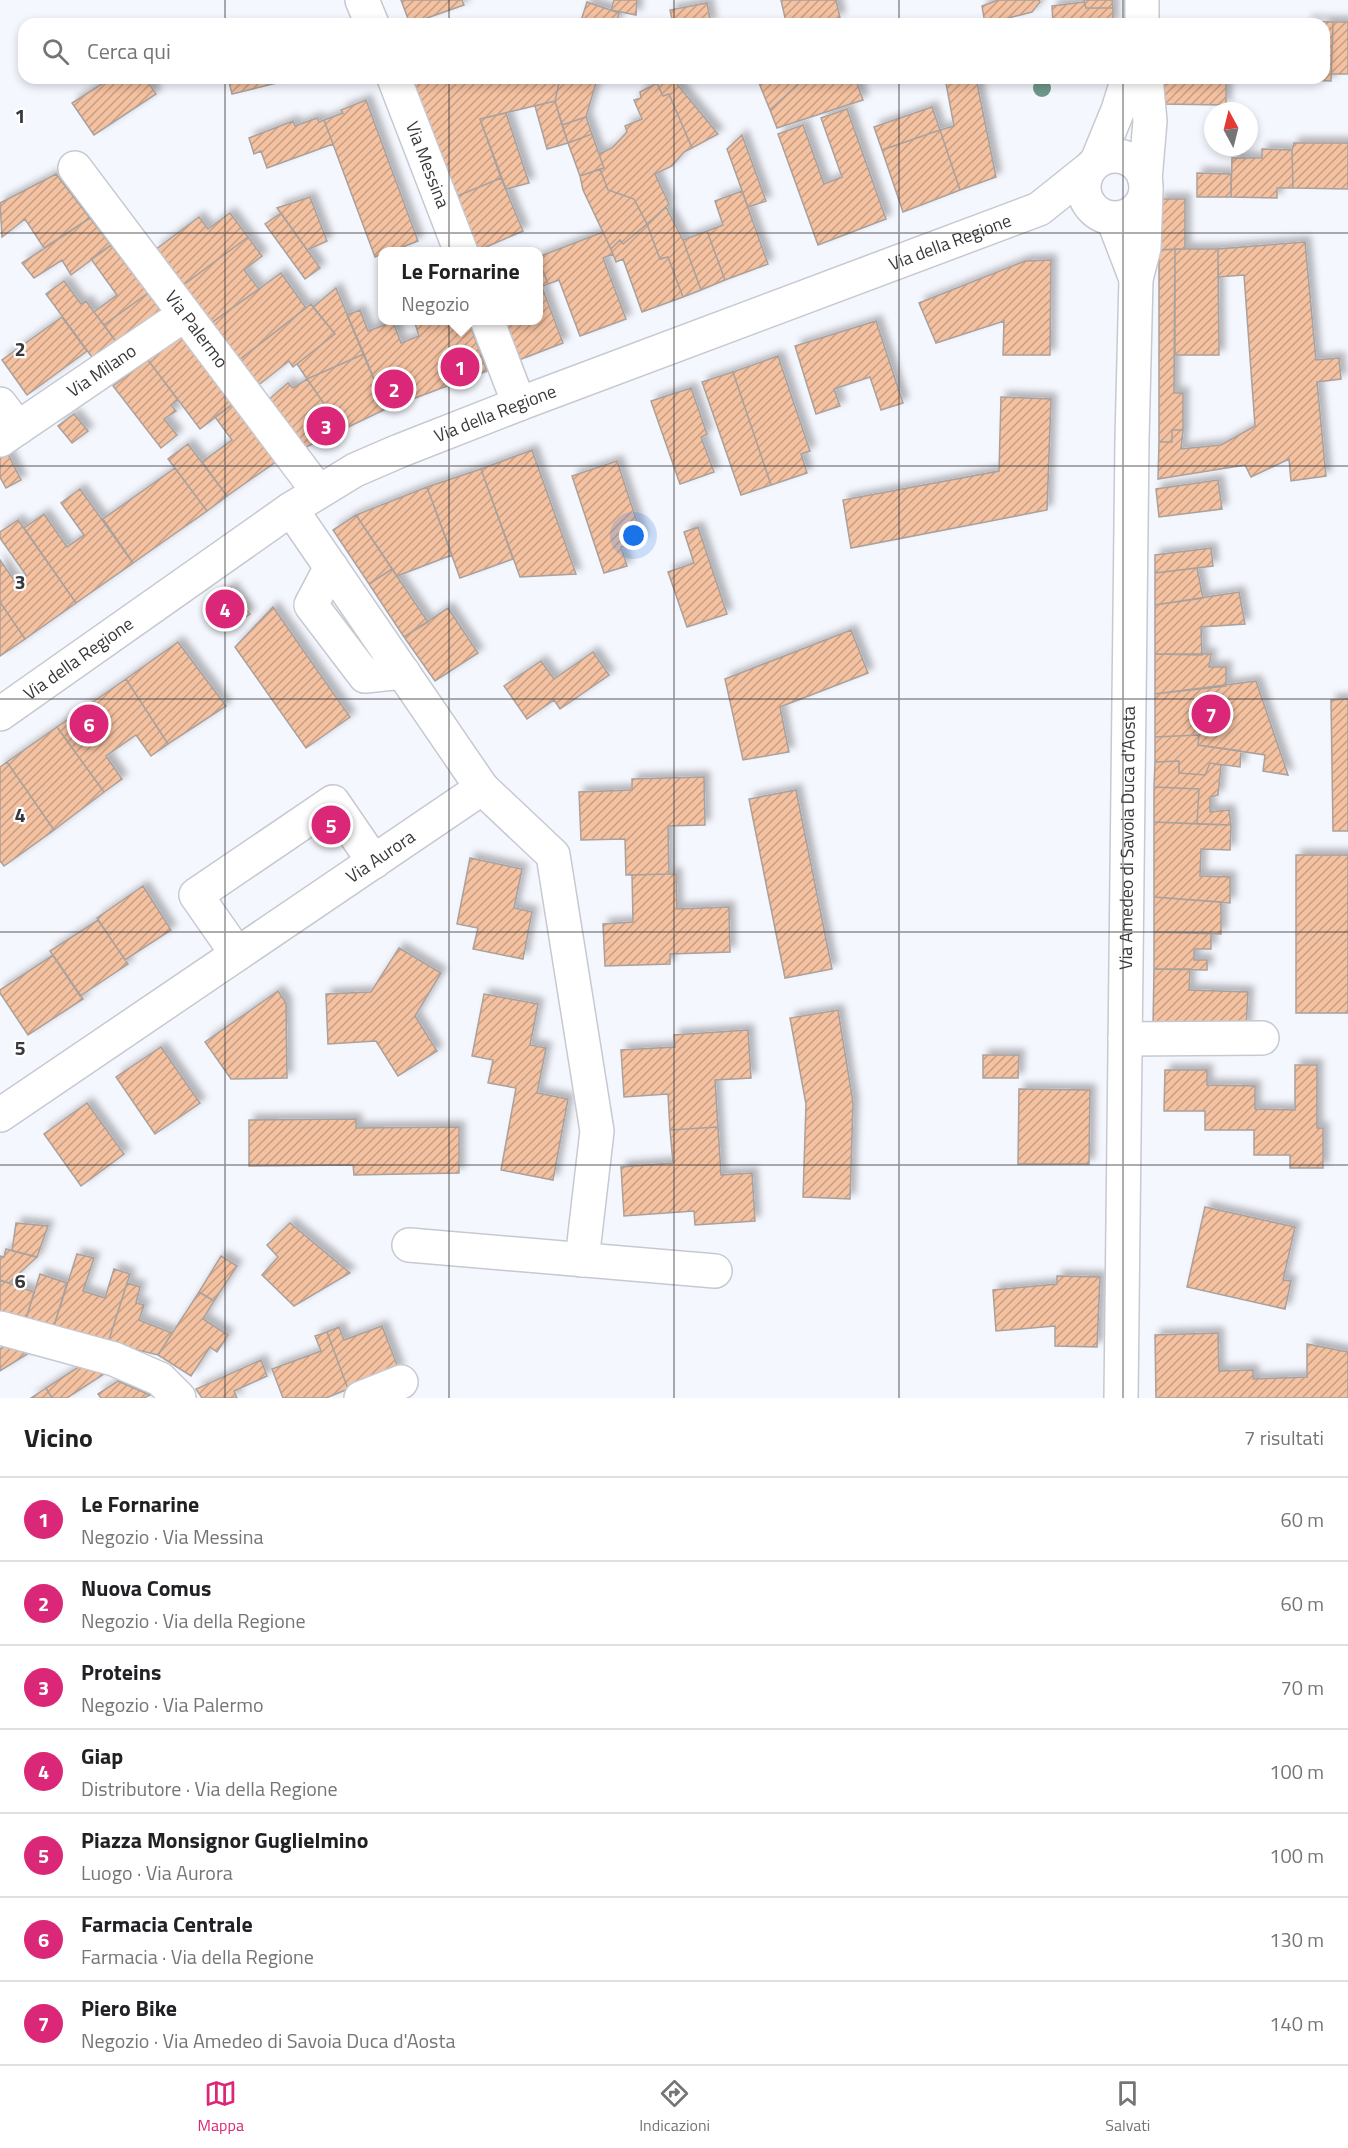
<!DOCTYPE html>
<html lang="it">
<head>
<meta charset="utf-8">
<style>
  body { margin:0; font-family:"Titillium Web",sans-serif; background:#f6f6f6; color:#202124 }
  .compass { position:absolute; left:1204px; top:102px; width:54px; height:54px; border-radius:50%; background:#fff; box-shadow:0 3px 9px #0003; rotate:353deg }
  .you { position:absolute; left:634px; top:536px; width:21px; height:21px; margin:-15px; border:4px solid #fff; border-radius:50%; background:#1a73e8; box-shadow:0 0 0 9px #1a73e833 }
  .badge { display:grid; place-items:center; width:39px; height:39px; border-radius:50%; background:#db2777; color:#fff; font-size:20px; font-weight:700 }
  .pin { position:absolute; translate:-50% -50%; border:3px solid #fff; box-shadow:0 2px 6px #0006 }
  .popup { position:absolute; left:378px; top:247px; width:165px; height:78px; box-sizing:border-box; display:grid; place-content:center; border-radius:12px; background:#fff; filter:drop-shadow(0 2px 4px #0005); font-size:20px; white-space:nowrap; color:#757577 }
  .popup b { font-size:22px; color:#202124 }
  .popup::after { content:''; position:absolute; left:50%; top:100%; margin-left:-12px; border:12px solid transparent; border-top-color:#fff }
  .list { margin:0; padding:0; list-style:none }
  h2 { display:flex; justify-content:space-between; align-items:center; height:78px; margin:0; padding:0 24px; font-size:26px }
  h2 small { font-size:20px; font-weight:400; color:#757577 }
  .list li { display:grid; grid-template-columns:39px 1fr auto; gap:18px; align-items:center; box-sizing:border-box; height:84px; padding:0 24px; border-top:2px solid #e0e0e0 }
  .list b { display:block; font-size:22px; white-space:nowrap }
  .list p { margin:0; font-size:20px; white-space:nowrap; color:#757577 }
  .list em { font-size:20px; font-style:normal; color:#757577 }
  .icon { flex:none; width:33px; height:33px; fill:none; stroke:currentColor; stroke-width:2; stroke-linecap:round; stroke-linejoin:round }
  .map { position:relative; flex:none; width:1348px; height:1398px; overflow:hidden }
  .search { position:absolute; background:#fff; box-shadow:0 3px 9px #0003; left:18px; right:18px; top:18px; height:66px; display:flex; align-items:center; gap:15px; box-sizing:border-box; padding:0 21px; border-radius:18px; color:#757577; font-size:22px }
  .sheet { height:666px; background:#fff }
  nav { display:flex; justify-content:space-around; align-items:center; box-sizing:border-box; height:84px; border-top:2px solid #e0e0e0; background:#fff; font-size:16px; color:#757577 }
  nav a { display:grid; justify-items:center; gap:3px }
  nav .on { color:#db2777 }
  .map>svg:first-child { display:block }
  .building { fill:url(#building-hatch); stroke:#a9a19d; stroke-width:1.5; filter:url(#shadow) }
  .lines { fill:none; stroke-linecap:round; stroke-linejoin:round }
  .minor-casing { stroke:#c7c9d1; stroke-width:36 }
  .major-casing { stroke:#c7c9d1; stroke-width:36 }
  .minor { stroke:#fff; stroke-width:33 }
  .major { stroke:#fff; stroke-width:33 }
  .tree { fill:#6f978a }
  .grid { fill:none; stroke:#38393c; stroke-width:1.5; stroke-opacity:0.55 }
  .labels { text-anchor:middle; stroke-width:4.5; stroke-linejoin:round; paint-order:stroke }
  .street-label { font-size:18px; fill:#38393c; stroke:#fff }
  .grid-label { font-size:20px; text-anchor:middle; font-weight:bold; fill:#38393c; stroke:#fff; stroke-width:4.5; stroke-linejoin:round; paint-order:stroke }
</style>
</head>
<body>
<div class="map">
<svg width="1348" height="1398" viewBox="0 0 1348 1398">
  <defs>
    <pattern id="building-hatch" width="6" height="6" patternUnits="userSpaceOnUse" patternTransform="scale(1.5)"><rect width="6" height="6" fill="#f4c1a1"/><path d="M-1 1l2-2M0 6l6-6M5 7l2-2" fill="none" stroke="#c79e84"/></pattern>
    <filter id="shadow"><feDropShadow dx="5.5" dy="-5.5" stdDeviation="3" flood-color="#0004"/></filter>
  </defs>
  <rect width="100%" height="100%" fill="#f5f7fe"/>
  <path class="building" d="M401,0H462L464,5L410,24Z
    M614,0H637L636,15L611,10Z
    M781,0H836L840,18L808,24H796L795,20L786,22Z
    M998,0H1039L1040,2L1032,12L985,24L982,6Z
    M1084,0H1112L1113,8H1086Z
    M587,2L619,13L616,24H580Z
    M1084,2L1086,8H1113V24H1053L1052,6Z
    M707,3L711,24H673L670,10Z
    M1307,21L1333,22L1331,81L1306,80V78H1324V24H1307Z
    M1333,22H1348V74H1331Z
    M111,78H145L156,94L94,135L72,103Z
    M228,78H297L232,94Z
    M409,78H560L555,101L480,119L501,178L455,197Z
    M560,78H605L604,83L597,79L586,117L562,125L555,101Z
    M666,78H672L718,134L692,148L669,94L663,96L657,83Z
    M757,78H805L770,110Z
    M805,78H855L863,100L777,128L770,110Z
    M945,78H976L996,177L960,190L940,130L954,126Z
    M1162,78H1226V105L1161,104Z
    M657,83L663,96L669,94L692,148L684,152L672,166L655,174L669,204L647,224L634,199L608,190L600,169L604,168L599,154L612,148L627,132L625,126L642,119L634,100L641,98L640,92Z
    M366,100L418,241L390,252H382V254L375,257L324,120L343,113L341,110Z
    M555,101L568,143L547,149L535,106Z
    M932,107L940,130L882,150L874,127Z
    M847,109L886,219L818,245L778,134L803,125L824,184L842,177L821,118Z
    M506,113L529,183L506,189L480,119Z
    M586,117L592,134L568,143L562,125Z
    M317,118L319,122L324,120L333,144L267,168L261,151L254,154L249,138L293,121L295,126Z
    M940,130L960,190L903,212L882,150Z
    M592,134L604,168L580,176L568,143Z
    M742,135L766,201L748,207L727,149Z
    M1294,143H1348V189L1293,188L1292,150Z
    M1262,149L1292,150L1293,188H1277V198L1231,197L1232,158H1262Z
    M600,169L608,190L634,199L647,224L623,244L620,240L611,249L583,190L580,176Z
    M1197,173L1231,174V197H1197Z
    M56,174L90,218L44,248L25,219L2,237L0,203Z
    M501,178L523,231L477,251L455,197Z
    M742,191L768,264L725,280L707,231L723,225L715,201Z
    M310,197L327,241L307,250L277,208Z
    M1159,199H1185V249L1159,250Z
    M666,207L683,240L701,290L683,297L668,257L660,259L647,224Z
    M230,213L248,237L182,286L155,250L199,217L208,229Z
    M281,213L320,268L305,279L265,224Z
    M90,218L111,245L71,275L62,260L34,278L22,263Z
    M647,224L660,259L668,257L683,297L642,312L623,259L616,262L611,249L620,240L623,244Z
    M707,231L725,280L701,290L683,240Z
    M603,232L613,254L603,258L626,319L580,336L559,280L548,284L538,257Z
    M248,237L262,256L244,270L259,289L210,324L182,286Z
    M1305,242L1316,360L1339,358L1341,379L1317,382L1326,476L1291,481L1289,459L1251,477L1245,465L1158,479L1159,442H1172V430H1183L1181,449L1221,445L1255,426L1244,275L1218,277V249Z
    M111,245L148,293L104,325L94,312L117,295L91,259Z
    M1175,249H1218L1219,355H1175Z
    M1175,249L1174,393H1183V430H1172V442H1159V250Z
    M538,257L548,284L542,287L563,343L519,360L503,320H538Z
    M1051,260L1050,355H1003L1004,321L936,343L919,303L1025,261Z
    M281,273L306,308L238,361L210,324Z
    M64,281L81,304L86,301L117,343L94,360L46,294Z
    M336,288L364,354L307,379L297,364L335,334L313,307Z
    M148,293L161,311L117,343L104,325Z
    M311,304L335,334L293,367L289,361L256,387L238,361Z
    M360,310L368,331L393,322L401,343L419,336L414,320H468L487,371L386,409L347,315Z
    M62,317L87,351L27,395L2,360Z
    M876,321L903,403L881,410L870,377L834,389L840,406L816,414L795,346Z
    M184,335L234,403L200,429L148,360Z
    M364,354L386,409L342,430L307,379Z
    M778,356L810,451L801,454L807,473L771,485L733,372Z
    M148,360L178,400L171,405L176,411L164,419L177,435L161,448L113,386Z
    M733,372L771,485L741,495L702,382Z
    M307,379L342,430L302,449L267,401L288,383L293,388Z
    M691,388L707,434L701,437L714,472L680,484L651,401Z
    M1001,397L1051,399L1047,510L851,548L843,500L999,471Z
    M234,403L277,461L227,496L202,462L232,440L215,417Z
    M74,414L88,431L72,443L58,426Z
    M188,444L227,496L207,511L168,459Z
    M532,450L576,574L520,577L481,469Z
    M8,454L21,480L6,488L0,477V458Z
    M617,461L643,540L621,547L627,566L604,573L572,476Z
    M175,468L207,511L133,563L103,519Z
    M481,469L513,559L460,578L427,487Z
    M1218,480L1222,509L1159,517L1156,489Z
    M427,487L452,555L397,576L356,515Z
    M80,489L133,563L76,603L24,528L44,514L67,547L84,535L61,503Z
    M356,515L392,569L369,584L333,530Z
    M18,520L76,603L25,639L0,602V560L16,583L26,575L0,538V532Z
    M698,527L727,614L687,627L668,572L694,563L684,532Z
    M1211,548L1213,566L1155,573V555Z
    M1197,568L1203,598L1155,605V573Z
    M392,569L428,622L404,637L369,584Z
    M231,587L250,614L228,629L209,603Z
    M1239,592L1245,624L1201,627L1202,655L1155,654V605Z
    M0,602L25,639L0,656Z
    M273,607L350,717L306,748L235,647Z
    M448,608L478,653L435,681L404,637Z
    M851,630L868,673L780,707L789,752L743,760L725,679Z
    M178,642L226,706L168,744L126,679Z
    M593,652L609,675L560,709L554,700L527,719L504,686L541,661L554,679Z
    M1155,654H1211L1209,667H1226V686L1155,694Z
    M126,679L168,744L151,756L136,735L106,756L122,779L104,792L57,727Z
    M1256,681L1288,775L1263,771L1265,755L1198,745L1199,735L1155,737V694Z
    M1348,699V831H1333L1331,700Z
    M57,727L104,792L54,830L7,762Z
    M1199,735L1198,745L1241,751L1240,767L1210,763L1205,775L1179,773V761L1155,762V737Z
    M1179,761V773L1205,775L1210,763L1221,765L1218,795L1210,797V812L1229,810L1231,825L1197,824L1199,789L1154,787L1155,762Z
    M7,762L54,830L4,866L0,861V767Z
    M704,777L705,825L668,826L669,874L626,875L625,839L581,840L579,792L632,790V779Z
    M1154,787L1199,789L1197,824L1154,822Z
    M796,790L832,969L785,978L749,799Z
    M1154,822L1231,825L1230,850L1201,849L1200,876L1230,877V903L1154,897Z
    M1296,855H1348V1013H1296Z
    M470,858L522,869L514,908L532,912L523,959L473,949L478,928L457,924Z
    M669,874H676L677,909L729,907L730,952L670,954V964L605,966L603,924L633,922L632,875Z
    M143,886L171,930L125,960L97,918Z
    M1154,897L1221,902V934L1154,932Z
    M98,920L128,964L80,996L50,951Z
    M1154,932L1211,933V949H1194V960H1207V970L1154,969Z
    M399,948L441,973L415,1016L437,1051L398,1076L376,1041L328,1044L326,994L371,992Z
    M53,955L83,999L28,1035L0,993V990Z
    M1154,969H1190L1189,990L1248,992L1246,1028L1153,1027Z
    M278,991L286,1003L287,1078L231,1079L205,1042Z
    M484,994L538,1004L530,1045L546,1048L537,1093L568,1099L553,1180L501,1170L516,1088L488,1083L493,1060L472,1056Z
    M838,1010L853,1103L850,1199L803,1197L806,1104L790,1018Z
    M748,1030L751,1078L715,1080L718,1127L670,1130L668,1094L624,1097L621,1050L675,1047L674,1035Z
    M161,1047L200,1103L155,1134L116,1077Z
    M983,1055H1019L1018,1078H983Z
    M1295,1065H1317V1128H1323V1168H1290V1155H1254V1130H1205V1111H1164L1165,1070H1207V1085L1255,1086V1109L1295,1110Z
    M1019,1089L1090,1090L1089,1164H1018Z
    M87,1103L124,1154L81,1186L44,1134Z
    M356,1119V1128L459,1127V1173L354,1175L353,1165L249,1166V1120Z
    M718,1127L721,1175L752,1173L755,1221L695,1225L694,1211L624,1216L621,1167L673,1163L670,1130Z
    M1205,1207L1295,1227L1283,1280L1291,1281L1285,1309L1187,1287Z
    M16,1223L48,1226L37,1257L12,1251Z
    M290,1223L350,1273L294,1306L262,1275L278,1257L267,1245Z
    M6,1249L37,1257L9,1283L0,1280V1256L4,1257Z
    M77,1254L94,1258L83,1291L105,1298L114,1269L130,1274L108,1343L53,1329Z
    M221,1256L237,1266L214,1301L199,1292Z
    M40,1274L67,1283L53,1329L25,1322Z
    M1057,1276L1100,1277L1097,1347L1055,1346V1326L996,1331L993,1290L1057,1284Z
    M0,1280L34,1292L25,1322L0,1315Z
    M127,1283L140,1287L136,1303L144,1305L139,1320L172,1333L158,1355L108,1343Z
    M199,1292L214,1301L203,1319L228,1335L217,1352L210,1347L191,1376L158,1355Z
    M382,1326L399,1370L348,1389L327,1332L339,1327L344,1340Z
    M327,1332L348,1389L326,1398H283L272,1369L321,1351L315,1336Z
    M1218,1333L1219,1371L1253,1370V1379L1307,1377V1344L1348,1352V1398H1156L1155,1335Z
    M11,1342L32,1351L0,1371V1349Z
    M261,1360L267,1376L234,1391L237,1398H202L196,1389Z
    M80,1366L104,1374L67,1398H52L46,1388Z
    M118,1381L150,1395L144,1398H101L98,1394Z
    M46,1388L52,1398H31Z"/>
  <g class="lines">
    <g class="minor-casing">
      <g id="minor">
        <path d="M362,0L372,24"/>
        <path id="s1" d="M394,78L461,252"/>
        <path id="s2" d="M75,168L318,491"/>
        <path d="M1113,219L1136,279"/>
        <path d="M487,320L519,404"/>
        <path d="M0,404L18,428"/>
        <path id="s3" d="M0,440L184,315"/>
        <path d="M331,567L311,605L365,676L403,672"/>
        <path d="M482,788L553,855L597,1131L582,1260"/>
        <path d="M237,954L196,895L333,802L374,862"/>
        <path d="M1125,1039L1262,1038"/>
        <path id="s4" d="M0,1115L482,788L291,509"/>
        <path d="M409,1245L715,1271"/>
        <path d="M0,1328L114,1359L160,1379L179,1398"/>
        <path d="M361,1398L401,1382"/>
        <path id="s5" d="M1121,1398L1132,439L1136,279L1144,248L1146,190"/>
      </g>
    </g>
    <g class="major-casing">
      <g id="major">
        <path d="M1142,0V24"/>
        <circle cx="1115" cy="187" r="31"/>
        <path d="M1097,161L1118,110L1128,78"/>
        <path d="M1145,180L1150,121L1146,78"/>
        <path id="s6" d="M0,714L291,509L355,470L399,451L519,404L1039,209L1089,169"/>
      </g>
    </g>
    <use href="#minor" class="minor"/>
    <use href="#major" class="major"/>
  </g>
  <circle class="tree" cx="1042" cy="88" r="9"/>
  <path class="grid" d="M225,0V24M449,0V24M674,0V24M899,0V24M1123,0V24M225,78V1398M449,78V1398M674,78V1398M899,78V1398M1123,78V1398M0,233H1348M0,466H1348M0,699H1348M0,932H1348M0,1165H1348"/>
  <g class="labels">
    <g class="street-label">
      <text dy="6" stroke="none"><textPath href="#s1" startOffset="93">Via Messina</textPath></text>
      <text dy="6" stroke="none"><textPath href="#s6" startOffset="1068">Via della Regione</textPath></text>
      <text dy="6" stroke="none"><textPath href="#s2" startOffset="202">Via Palermo</textPath></text>
      <text dy="6" stroke="none"><textPath href="#s3" startOffset="123">Via Milano</textPath></text>
      <text dy="6" stroke="none"><textPath href="#s6" startOffset="582">Via della Regione</textPath></text>
      <text dy="6" stroke="none"><textPath href="#s6" startOffset="96">Via della Regione</textPath></text>
      <text dy="6" stroke="none"><textPath href="#s5" startOffset="560">Via Amedeo di Savoia Duca d'Aosta</textPath></text>
      <text dy="6" stroke="none"><textPath href="#s4" startOffset="460">Via Aurora</textPath></text>
    </g>
  </g>
  <g class="grid-label">
    <text x="20" y="123">1</text>
    <text x="20" y="356">2</text>
    <text x="20" y="589">3</text>
    <text x="20" y="822">4</text>
    <text x="20" y="1055">5</text>
    <text x="20" y="1288">6</text>
  </g>
</svg>
<svg class="compass" viewBox="-18 -18 36 36"><path d="M0-13l5 13h-10z" fill="#e53935"/><path d="M0 13l5-13h-10z" fill="#757577"/></svg>
<div class="you"></div>
<div class="pin badge" style="left:460px;top:367px">1</div>
<div class="popup"><b>Le Fornarine</b>Negozio</div>
<div class="pin badge" style="left:394px;top:389px">2</div>
<div class="pin badge" style="left:326px;top:426px">3</div>
<div class="pin badge" style="left:225px;top:609px">4</div>
<div class="pin badge" style="left:331px;top:825px">5</div>
<div class="pin badge" style="left:89px;top:724px">6</div>
<div class="pin badge" style="left:1211px;top:714px">7</div>
<div class="search"><svg class="icon" aria-label="search" viewBox="0 0 24 24"><circle cx="10" cy="10" r="6"/><path d="M15 15l6 6"/></svg>Cerca qui</div>
</div>
<section class="sheet">
<h2>Vicino<small>7 risultati</small></h2>
<ul class="list">
<li><span class="badge">1</span><div><b>Le Fornarine</b><p>Negozio · Via Messina</p></div><em>60 m</em></li>
<li><span class="badge">2</span><div><b>Nuova Comus</b><p>Negozio · Via della Regione</p></div><em>60 m</em></li>
<li><span class="badge">3</span><div><b>Proteins</b><p>Negozio · Via Palermo</p></div><em>70 m</em></li>
<li><span class="badge">4</span><div><b>Giap</b><p>Distributore · Via della Regione</p></div><em>100 m</em></li>
<li><span class="badge">5</span><div><b>Piazza Monsignor Guglielmino</b><p>Luogo · Via Aurora</p></div><em>100 m</em></li>
<li><span class="badge">6</span><div><b>Farmacia Centrale</b><p>Farmacia · Via della Regione</p></div><em>130 m</em></li>
<li><span class="badge">7</span><div><b>Piero Bike</b><p>Negozio · Via Amedeo di Savoia Duca d'Aosta</p></div><em>140 m</em></li>
</ul>
</section>
<nav>
<a class="on"><svg class="icon" aria-label="map" viewBox="0 0 24 24"><path d="M3 6l6-2 6 2 6-2v14l-6 2-6-2-6 2zM9 4v14M15 6v14"/></svg>Mappa</a>
<a><svg class="icon" aria-label="directions" viewBox="0 0 24 24"><path d="M12 3l9 9-9 9-9-9zM9 14v-3h6M13 9l2 2-2 2"/></svg>Indicazioni</a>
<a><svg class="icon" aria-label="saved" viewBox="0 0 24 24"><path d="M7 4h10v16l-5-4-5 4z"/></svg>Salvati</a>
</nav>
</body>
</html>
